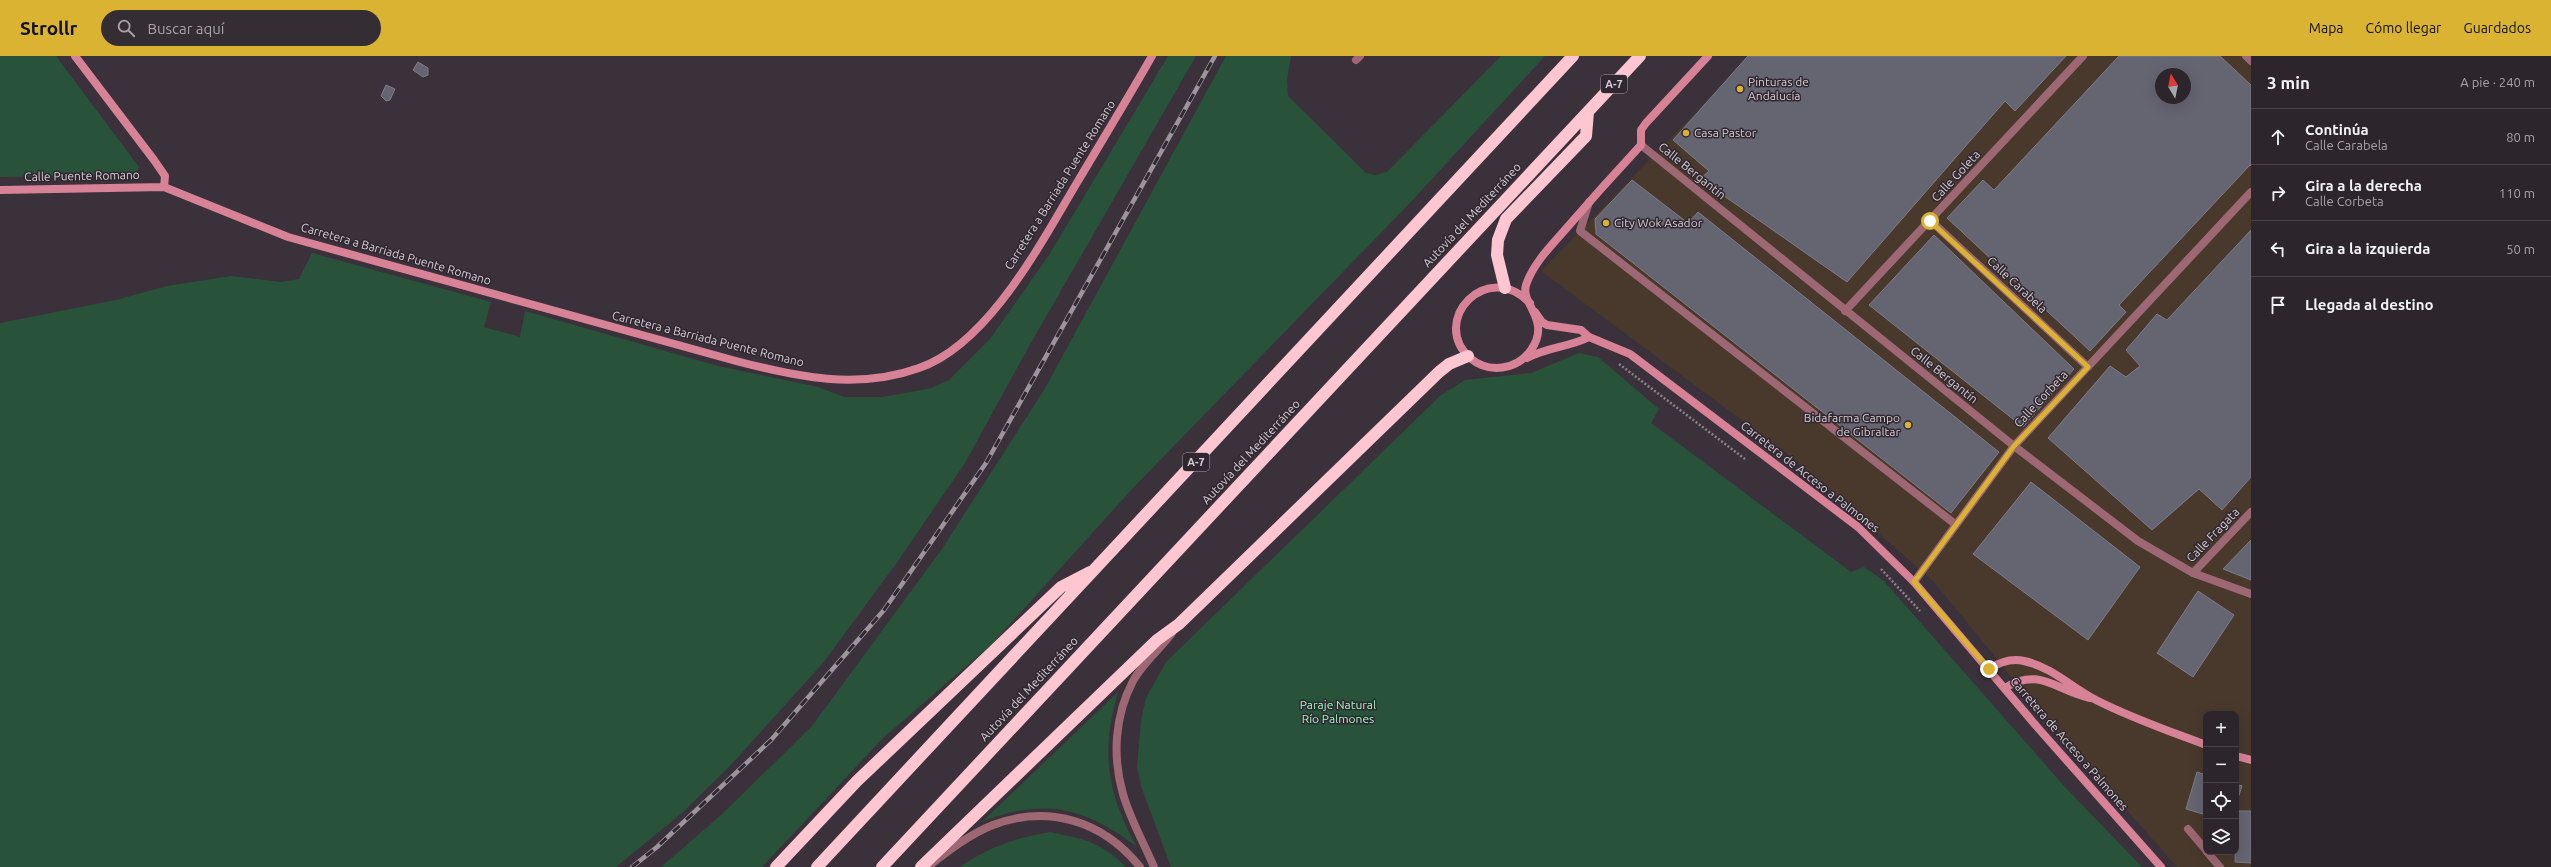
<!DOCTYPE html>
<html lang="es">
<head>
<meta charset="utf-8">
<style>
  body { margin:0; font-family:Ubuntu,sans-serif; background:#342d34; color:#f1f3f6 }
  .controls { position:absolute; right:12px; bottom:12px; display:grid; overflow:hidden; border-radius:8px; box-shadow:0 4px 16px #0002 }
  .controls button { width:36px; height:36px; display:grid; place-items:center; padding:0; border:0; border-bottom:1px solid #484248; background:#2c252c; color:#f1f3f6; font:20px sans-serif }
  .compass { position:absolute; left:2155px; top:12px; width:36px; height:36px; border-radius:50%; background:#2c252c; box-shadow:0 4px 16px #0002; rotate:350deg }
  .stop { position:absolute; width:12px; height:12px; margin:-9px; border:3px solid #dab333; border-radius:50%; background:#fff }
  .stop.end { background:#dab333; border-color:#fff; box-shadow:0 1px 4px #0008 }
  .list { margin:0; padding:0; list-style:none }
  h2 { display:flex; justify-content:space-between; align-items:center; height:52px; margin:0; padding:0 16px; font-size:17px }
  h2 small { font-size:13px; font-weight:400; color:#a6a5a9 }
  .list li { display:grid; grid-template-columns:26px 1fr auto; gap:12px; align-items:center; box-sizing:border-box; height:56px; padding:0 16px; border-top:1px solid #484248 }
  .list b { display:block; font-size:15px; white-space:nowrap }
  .list p { margin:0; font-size:13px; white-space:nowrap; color:#a6a5a9 }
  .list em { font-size:13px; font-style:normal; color:#a6a5a9 }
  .icon { flex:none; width:22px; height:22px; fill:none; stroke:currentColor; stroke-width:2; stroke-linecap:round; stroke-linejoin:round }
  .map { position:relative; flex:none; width:2251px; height:811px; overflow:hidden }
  header { display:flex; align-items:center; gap:24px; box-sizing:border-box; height:56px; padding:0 20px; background:#dab333; color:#111 }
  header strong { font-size:19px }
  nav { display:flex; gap:22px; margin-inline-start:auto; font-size:14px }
  .search { width:280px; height:36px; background:#342d34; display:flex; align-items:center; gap:10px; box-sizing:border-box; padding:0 14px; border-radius:22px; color:#a6a5a9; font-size:15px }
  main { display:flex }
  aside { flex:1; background:#2c252c }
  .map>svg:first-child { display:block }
  .industrial { fill:#48392c; fill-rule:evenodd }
  .green { fill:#28533a }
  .building { fill:#656471; stroke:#7d7b89; fill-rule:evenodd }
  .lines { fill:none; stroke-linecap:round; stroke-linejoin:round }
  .path { stroke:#8c848b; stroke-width:2.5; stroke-dasharray:2 2; stroke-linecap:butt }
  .lane { stroke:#9d6773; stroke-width:8 }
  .street { stroke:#9d6773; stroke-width:8 }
  .secondary { stroke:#d78296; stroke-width:8 }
  .highway { stroke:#fdc6d1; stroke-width:12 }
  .rail-casing { stroke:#9d959c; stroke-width:4.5 }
  .rail { stroke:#312730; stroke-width:3; stroke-dasharray:9; stroke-linecap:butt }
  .route { stroke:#dab333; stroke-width:5 }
  .poi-dot { fill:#dab333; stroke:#312730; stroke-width:1.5 }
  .labels { text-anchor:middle; stroke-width:3; stroke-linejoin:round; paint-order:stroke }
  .shield { fill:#312730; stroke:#a49da3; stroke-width:1 }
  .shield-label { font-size:11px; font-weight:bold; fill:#d5cfd4 }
  .poi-label { font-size:12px; fill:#d5cfd4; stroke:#312730; text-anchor:start }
  .street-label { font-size:12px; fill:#d5cfd4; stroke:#312730 }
  .park-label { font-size:12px; fill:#97fdc0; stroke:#312730 }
</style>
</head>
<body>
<header>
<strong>Strollr</strong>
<div class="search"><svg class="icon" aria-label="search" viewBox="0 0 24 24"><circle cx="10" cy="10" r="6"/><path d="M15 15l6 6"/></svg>Buscar aquí</div>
<nav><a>Mapa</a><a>Cómo llegar</a><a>Guardados</a></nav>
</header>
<main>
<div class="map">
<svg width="2251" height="811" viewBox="0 0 2251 811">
  <rect width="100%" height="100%" fill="#3b313a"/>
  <path class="industrial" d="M1751,0H2251V811H2177L2031,645L1934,526L1794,403L1541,215ZM2161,18H2185V42H2161ZM2206,658H2236V796H2206Z"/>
  <path class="green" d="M0,0H56L139,111L135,119L0,121Z
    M1168,0H1196L1028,292L965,407L898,505L823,607L730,710L682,757L616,811H0V267L116,244L167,230L231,220L281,226L299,223L312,197L491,246L484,271L520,281L525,255L718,310L818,331L844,341H883L932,332L949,324L990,283L1049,199Z
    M1226,0H1291L1287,24L1288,40L1366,117L1376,119L1387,116L1501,0H1545L1409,148L1133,432L992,588L883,682L762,811H661L721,759L812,670L942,493L1044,334Z
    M1579,297L1598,301L1659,353L1651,367L1851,516L1864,511L1883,524L2064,730L2142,811H1171L1142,733L1137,711L1141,665L1146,642L1166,606L1441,339L1465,324L1531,317Z
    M1118,636C1101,696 1106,734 1136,790C1083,751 1046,742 983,765Z
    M1050,776C1084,783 1101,786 1126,811H960C988,791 1016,782 1050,776Z"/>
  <path class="building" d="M1748,0H2066L2015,55L2005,45L1847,226L1700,123L1709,115L1673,84Z
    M2119,0H2220L2251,29V110L2250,109L2119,249L2126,256L2090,295L1947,162L1983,124L1994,134ZM2161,18H2185V42H2161Z
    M418,6L428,12V19L423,21L413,14Z
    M386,29L395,33L390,44L386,45L381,40Z
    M1632,124L1688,167L1698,156L1999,396L1951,457L1596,178L1595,163Z
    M2251,174V421L2222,454L2199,433L2152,474L2048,382L2110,310L2126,321L2140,310L2126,294L2157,258L2167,264Z
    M1934,179L2074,313L2023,371L1869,249Z
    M2031,426L2140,511L2088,584L1973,498Z
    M2251,484V524L2223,513Z
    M2198,535L2234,559L2193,621L2157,597Z
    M2197,716L2206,719V759L2186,753Z
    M2236,728L2242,730L2236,748Z
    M2236,755H2251V807L2235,806Z"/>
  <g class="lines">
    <path class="path" d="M1619,308L1745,403
      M1881,513L1920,555"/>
    <path class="lane" d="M1589,146L1580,175L1955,468
      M2188,773L2206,794
      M2207,796L2220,811
      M929,810C948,795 970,778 993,769C1049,748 1103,765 1140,811
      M1154,811C1144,787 1130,763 1123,738C1112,700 1115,659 1133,625C1142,608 1160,593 1172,577"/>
    <path class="street" d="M2246,0L2251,5
      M1356,4L1360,0
      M1641,89L2014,390L2138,485L2193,517L2251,538
      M1931,165L2088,311
      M1845,255L2083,0
      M2193,517L2251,456
      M1914,526L2014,390L2251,136"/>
    <path class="secondary" d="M75,0L154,104L165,120L164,131
      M0,134L164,131L288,181L736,305C797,321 858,334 919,312C989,288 1042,185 1078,125C1103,83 1128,42 1152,0
      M1530,247C1487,202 1429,265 1470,302C1489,318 1517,314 1531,294C1552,264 1520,248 1526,229C1533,208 1550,191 1564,175C1589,146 1615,117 1641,89V74L1646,67L1708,0
      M1535,256L1542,266L1547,269L1581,274L1589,281L1630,298L1858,471L1914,526L2038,672L2161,811
      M1527,302C1547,291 1570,291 1589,281
      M1989,613C2000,606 2011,602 2024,605C2052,611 2071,631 2096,644C2131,662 2169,675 2206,689
      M2005,632C2039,610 2057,635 2090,642
      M2236,700L2251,704"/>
    <path class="highway" d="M1505,232L1497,199L1498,184L1506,163L1586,80L1588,56
      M776,811L857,725L1061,531L1090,516
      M817,811L1573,0
      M882,811L1640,0
      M921,811L1157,584L1179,568L1439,316L1449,308L1468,300"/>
    <g class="rail-casing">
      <path id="rail" d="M632,811L657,791L771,684L884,554L986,407L1215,0"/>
    </g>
    <use href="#rail" class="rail"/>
  </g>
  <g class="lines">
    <path class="route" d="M1930,165L2088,311L2014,390L1914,526L1989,613"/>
  </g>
  <g class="poi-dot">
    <circle cx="1740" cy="33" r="4"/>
    <circle cx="1686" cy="77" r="4"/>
    <circle cx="1606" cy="167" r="4"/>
    <circle cx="1908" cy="369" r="4"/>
  </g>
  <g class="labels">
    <g class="shield">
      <rect x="1601" y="19" width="26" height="18" rx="3"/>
      <rect x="1183" y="397" width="26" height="18" rx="3"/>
    </g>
    <g class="shield-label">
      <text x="1614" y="32">A-7</text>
      <text x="1196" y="410">A-7</text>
    </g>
    <g class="poi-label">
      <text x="1748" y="30">Pinturas de<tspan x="1748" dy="14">Andalucía</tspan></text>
      <text x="1694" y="81">Casa Pastor</text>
      <text x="1614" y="171">City Wok Asador</text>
      <text x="1900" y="366" text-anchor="end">Bidafarma Campo<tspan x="1900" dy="14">de Gibraltar</tspan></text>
    </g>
    <g class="street-label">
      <text transform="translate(1692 115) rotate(39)" y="4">Calle Bergantín</text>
      <text transform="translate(82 120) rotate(-1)" y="4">Calle Puente Romano</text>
      <text transform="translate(1956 120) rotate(-47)" y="4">Calle Goleta</text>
      <text transform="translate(1060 129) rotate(-58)" y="4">Carretera a Barriada Puente Romano</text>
      <text transform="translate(1472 159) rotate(-47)" y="4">Autovía del Mediterráneo</text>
      <text transform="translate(396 198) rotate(16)" y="4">Carretera a Barriada Puente Romano</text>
      <text transform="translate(2017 229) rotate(43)" y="4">Calle Carabela</text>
      <text transform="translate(708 283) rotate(14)" y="4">Carretera a Barriada Puente Romano</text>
      <text transform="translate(1944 319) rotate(39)" y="4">Calle Bergantín</text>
      <text transform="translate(2041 343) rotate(-47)" y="4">Calle Corbeta</text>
      <text transform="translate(1251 396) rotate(-47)" y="4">Autovía del Mediterráneo</text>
      <text transform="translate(1810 421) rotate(38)" y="4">Carretera de Acceso a Palmones</text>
      <text transform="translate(2213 479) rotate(-46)" y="4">Calle Fragata</text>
      <text transform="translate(1029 633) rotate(-47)" y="4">Autovía del Mediterráneo</text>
      <text transform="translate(2069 688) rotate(49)" y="4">Carretera de Acceso a Palmones</text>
    </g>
    <g class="park-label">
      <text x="1338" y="653">Paraje Natural<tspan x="1338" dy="14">Río Palmones</tspan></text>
    </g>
  </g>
</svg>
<div class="controls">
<button>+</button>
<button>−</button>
<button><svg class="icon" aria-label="locate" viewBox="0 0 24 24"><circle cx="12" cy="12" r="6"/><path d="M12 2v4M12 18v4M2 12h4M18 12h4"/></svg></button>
<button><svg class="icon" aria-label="layers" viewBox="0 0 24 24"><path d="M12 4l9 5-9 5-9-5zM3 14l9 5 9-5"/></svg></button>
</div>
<svg class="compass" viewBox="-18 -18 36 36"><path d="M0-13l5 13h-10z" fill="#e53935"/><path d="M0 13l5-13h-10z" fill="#a6a5a9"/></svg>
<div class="stop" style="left:1930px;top:165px"></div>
<div class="stop end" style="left:1989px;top:613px"></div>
</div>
<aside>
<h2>3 min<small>A pie · 240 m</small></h2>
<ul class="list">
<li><svg class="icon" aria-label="ahead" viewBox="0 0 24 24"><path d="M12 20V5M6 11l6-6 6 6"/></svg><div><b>Continúa</b><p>Calle Carabela</p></div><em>80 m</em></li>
<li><svg class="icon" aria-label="right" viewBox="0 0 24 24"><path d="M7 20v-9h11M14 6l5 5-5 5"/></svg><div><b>Gira a la derecha</b><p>Calle Corbeta</p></div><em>110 m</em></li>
<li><svg class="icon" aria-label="left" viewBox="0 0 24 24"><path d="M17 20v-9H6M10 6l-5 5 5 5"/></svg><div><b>Gira a la izquierda</b></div><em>50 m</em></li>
<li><svg class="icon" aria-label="arrive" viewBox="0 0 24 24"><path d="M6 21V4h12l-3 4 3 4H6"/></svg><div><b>Llegada al destino</b></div></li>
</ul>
</aside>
</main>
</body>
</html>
